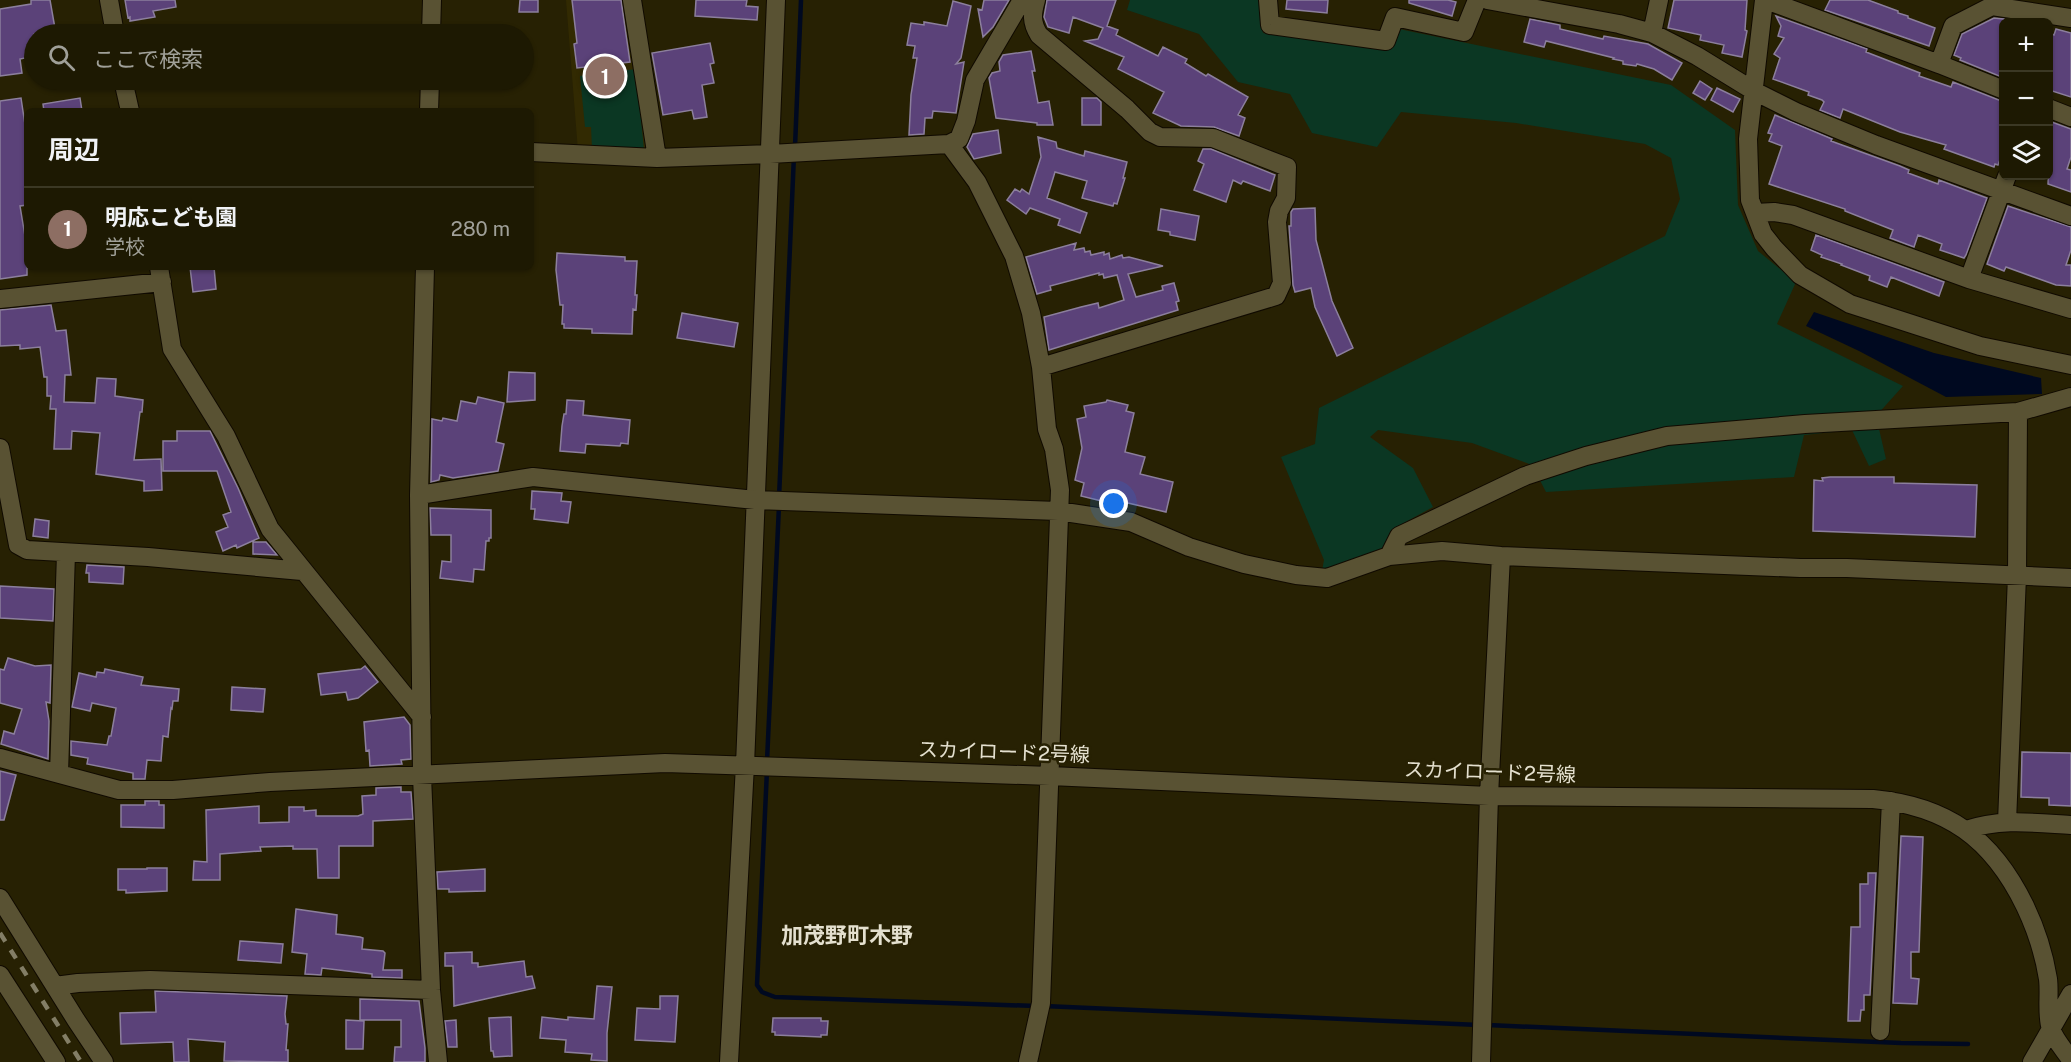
<!DOCTYPE html>
<html lang="ja">
<head>
<meta charset="utf-8">
<style>
  body { margin:0; font-family:"Public Sans","Noto Sans JP",sans-serif; background:#2a2611; color:#f1f3f6 }
  .controls { position:absolute; right:18px; top:18px; display:grid; overflow:hidden; border-radius:9px; box-shadow:0 2px 4px #0004 }
  .controls button { width:54px; height:54px; display:grid; place-items:center; padding:0; border:0; border-bottom:2px solid #3b3824; background:#1d1902; color:#f1f3f6; font:30px sans-serif }
  .you { position:absolute; left:1114px; top:504px; width:21px; height:21px; margin:-15px; border:4px solid #fff; border-radius:50%; background:#1a73e8; box-shadow:0 0 0 9px #1a73e833 }
  .badge { display:grid; place-items:center; width:39px; height:39px; border-radius:50%; background:#ea580c; color:#fff; font-size:20px; font-weight:700 }
  .pin { position:absolute; translate:-50% -50%; border:3px solid #fff; box-shadow:0 2px 6px #0006 }
  .list { margin:0; padding:0; list-style:none }
  h2 { display:flex; justify-content:space-between; align-items:center; height:78px; margin:0; padding:0 24px; font-size:26px }
  h2 small { font-size:20px; font-weight:400; color:#a0a099 }
  .list li { display:grid; grid-template-columns:39px 1fr auto; gap:18px; align-items:center; box-sizing:border-box; height:84px; padding:0 24px; border-top:2px solid #3b3824 }
  .list b { display:block; font-size:22px; white-space:nowrap }
  .list p { margin:0; font-size:20px; white-space:nowrap; color:#a0a099 }
  .list em { font-size:20px; font-style:normal; color:#a0a099 }
  .icon { flex:none; width:33px; height:33px; fill:none; stroke:currentColor; stroke-width:2; stroke-linecap:round; stroke-linejoin:round }
  .map { position:relative; flex:none; width:2071px; height:1062px; overflow:hidden }
  .search { position:absolute; background:#1d1902; box-shadow:0 2px 4px #0004; left:24px; top:24px; width:510px; height:66px; display:flex; align-items:center; gap:15px; box-sizing:border-box; padding:0 21px; border-radius:33px; color:#a0a099; font-size:22px }
  .panel { position:absolute; background:#1d1902; box-shadow:0 2px 4px #0004; left:24px; top:108px; width:510px; height:162px; border-radius:9px }
  .map>svg:first-child { display:block }
  .built { fill:#322a02 }
  .green { fill:#0b3723 }
  .water { fill:#000920 }
  .lines { fill:none; stroke-linecap:round; stroke-linejoin:round }
  .stream { stroke:#000920; stroke-width:4.5 }
  .building { fill:#5b4279; stroke:#8c7f9d; stroke-width:1.5 }
  .minor-casing { stroke:#100a00; stroke-width:20 }
  .minor { stroke:#595233; stroke-width:18 }
  .rail { stroke:#837e66; stroke-width:4.5; stroke-dasharray:10 10; stroke-linecap:butt }
  .labels { text-anchor:middle; stroke-width:5; stroke-linejoin:round; paint-order:stroke }
  .street-label { font-size:20px; fill:#e4e0cf; stroke:#272103 }
  .quarter-label { font-size:22px; font-weight:bold; fill:#e4e0cf; stroke:#272103 }
</style>
</head>
<body>
<div class="map">
<svg width="2071" height="1062" viewBox="0 0 2071 1062">
  <rect width="100%" height="100%" fill="#272103"/>
  <path class="built" d="M566,0H629L647,154L578,151Z"/>
  <path class="green" d="M1130,0H1260L1263,33L1388,50L1399,29L1671,85L1735,130L1738,205L1758,251L1796,282L1777,324L1903,386L1876,416L1886,459L1869,466L1852,430L1804,435L1794,477L1546,492L1532,465L1472,443L1378,430L1370,437L1413,468L1433,507L1391,530L1385,551L1322,571L1324,560L1281,457L1315,444L1319,408L1665,236L1680,199L1671,158L1645,144L1516,123L1401,112L1377,147L1312,133L1290,94L1238,82L1199,34L1127,10Z
    M636,69L644,150L592,148L591,127H585L580,76Z"/>
  <path class="water" d="M1814,312L1934,353L2041,378L2042,394L1946,397L1859,351L1806,326Z"/>
  <g class="lines">
    <path class="stream" d="M795,147L801,0
      M779,498L794,155
      M767,761L779,506
      M767,770L757,985L762,992L775,997L1036,1006
      M1044,1006L1479,1025
      M1488,1025L1901,1043L1968,1044"/>
  </g>
  <path class="building" d="M31,0H50L56,34H34V56L20,59L22,73L0,76V9L31,4Z
    M125,0H175L176,7L153,11L155,17L130,21V17L128,18Z
    M520,0H538V12H519Z
    M572,0H621L630,62L577,68L574,44L577,43Z
    M696,0H747L746,6L758,7L757,20L695,16Z
    M984,0H1009L993,27L983,37L978,9L982,10Z
    M1047,0H1116L1107,26L1118,30L1116,35L1158,56L1163,47L1187,59L1185,63L1206,76L1208,74L1248,97L1238,115L1245,118L1239,136L1214,127L1181,126L1153,113L1164,92L1118,69L1124,57L1085,41L1098,39L1103,28L1073,17L1069,33L1048,27L1044,17Z
    M1287,0H1328L1327,13L1286,9Z
    M1409,0H1448L1456,2L1452,16L1409,3Z
    M1674,0H1747L1745,30L1747,31L1742,57L1722,53L1724,45L1700,40L1701,35L1668,28Z
    M1830,0H1868L1898,11V13L1908,16V18L1935,28L1929,46L1825,10Z
    M953,1L971,6L961,58L956,64L964,62L956,113L933,111L932,118H925L924,134L909,135L911,95L917,58H913L915,46L907,45L911,23L924,25V22L947,26Z
    M1776,16L1867,49L1866,52L1920,73L1919,76L1951,87L1953,82L2004,102V149L1998,165L1995,164L1994,167L1944,149L1946,145L1900,132L1843,109L1840,118L1820,110L1824,102L1822,100L1808,95L1809,92L1773,79L1780,58L1774,54L1784,38L1778,36L1781,26Z
    M1994,18L2004,19V78L1960,60L1961,58L1954,55L1962,34Z
    M1530,19L1560,25V29L1603,39L1604,36L1648,44L1682,63L1672,80L1654,69L1637,64L1636,66L1623,64V61L1613,59L1614,58L1546,41L1544,47L1524,42Z
    M2056,29L2071,33V97L2049,90V33L2054,35Z
    M710,43L714,63L710,64L714,83L702,85L707,117L694,119L692,110L663,115L652,53Z
    M1031,51L1035,71H1032L1038,103L1049,101L1053,125H1037V123L996,118L989,78L992,73L1000,71L999,62L1003,55Z
    M1700,81L1712,89L1705,100L1693,93Z
    M1717,88L1740,99L1733,112L1711,100Z
    M21,98L27,138V205L20,206L25,236H27V275L0,279V101Z
    M80,98L82,111H44L43,104Z
    M1082,98H1097L1101,102V125H1082Z
    M1775,115L1832,139L1831,141L1900,166L1909,170L1908,173L1938,184L1939,180L1987,198L1966,255L1964,258L1940,250L1942,244L1918,235L1914,247L1890,238L1893,230L1845,211V209L1769,184L1782,146L1769,141L1772,134L1768,133Z
    M2049,121L2071,129V157L2067,169L2071,170V192L2048,184L2049,159L2052,148L2049,147Z
    M998,130L1001,153L974,159L967,147L973,134Z
    M1038,137L1056,142L1057,148L1084,156L1085,151L1127,162L1123,178H1125L1117,204L1114,203L1113,206L1082,198L1087,181L1055,172L1047,198L1087,213L1080,233L1058,225L1060,219L1030,208L1026,214L1007,200L1015,189L1020,192L1022,189L1029,194L1041,157Z
    M1203,149H1211L1275,175L1270,191L1243,181L1241,184L1233,180L1226,202L1194,190L1204,164L1198,161Z
    M2008,206L2071,227V250L2066,265H2071V286L2056,285L2006,267L2004,271L1987,264Z
    M1315,208L1316,240L1332,301L1353,348L1337,356L1315,307L1311,288L1295,292L1293,285L1289,226H1291V212L1293,209Z
    M1161,209L1199,216L1195,240L1170,235V232L1158,230Z
    M1816,235L1944,282L1939,296L1891,277L1887,287L1869,280L1870,276L1841,265L1842,264L1821,257L1822,255L1811,250Z
    M1076,243L1074,250L1084,248L1085,252L1090,251L1091,255L1104,252V255L1109,253L1110,259L1122,255L1123,258L1129,257L1163,266L1128,274L1136,297L1163,290L1162,286L1174,283L1179,301L1176,302L1178,310L1049,350L1044,317L1081,307L1098,303L1099,308L1124,300L1117,275L1104,278L1103,274L1099,275V273L1050,286L1051,290L1037,294L1026,257Z
    M557,253L625,257V261H637L635,295H637L636,310L633,309L632,334L592,333V329L564,328V324H562L563,305H560L556,270Z
    M190,267H214L216,289L193,292Z
    M51,305L56,331L66,330L71,375H65L64,402L95,403L97,378L116,379L115,396L143,400L142,412H140L134,460L161,459L162,490L144,491V481L96,474L100,433L72,431L71,449H54L56,409H50L51,396H47V377H44L40,347L20,349V345L0,346V310Z
    M682,313L738,323L734,347L677,338Z
    M509,372L535,373V400L507,402Z
    M478,397L504,403L496,442L504,444L498,471L453,478L440,475L439,480L431,482L432,419L442,421L443,418L457,421L461,401L476,404Z
    M567,400L584,401L583,415L630,420L628,444L621,443L620,446L586,444L585,453L560,451L562,426L564,414H566Z
    M1107,400L1128,405L1126,411L1134,413L1125,452L1145,457L1140,474L1173,482L1166,512L1115,500L1114,504L1081,496L1084,483L1075,480L1082,448L1077,419L1086,417L1084,406L1106,402Z
    M177,431H210L238,488L259,538L237,548L236,545L223,551L216,532L228,527L223,515L231,512L217,471H163V441H177Z
    M1830,477H1894V483L1977,485L1975,537L1813,531L1814,480L1823,481L1822,478Z
    M532,491L562,493L561,501L571,502L568,523L534,519L535,509H531Z
    M430,508L491,510V538H489V541H486L484,570L474,569L473,582L440,578L442,561L451,562V535H431Z
    M35,519L49,521L48,538L33,536Z
    M253,542H266L277,555L253,554Z
    M87,565L124,567L123,584L89,582V573H86Z
    M0,586L54,589L53,621L0,618Z
    M8,658L35,666L51,665L50,703L46,702L49,721L48,759L1,744L4,731L14,734L22,709L0,703V669L4,670Z
    M365,666L378,682L358,698L348,700L346,692L321,695L318,674L361,669Z
    M105,669L143,677L141,685L179,689L178,701H173L172,709L171,708L168,737L163,736L161,761L147,760L145,779H133V773L87,764L88,758L71,755V741L107,745L109,736H111L116,708L92,703L90,711L72,707L79,673L96,677L97,672L104,673Z
    M232,687L265,689L263,712L231,710Z
    M404,717L410,725L411,759L401,760L402,764L370,766L369,750L366,751L364,722Z
    M2022,752L2071,753V806L2049,805V798L2021,797Z
    M0,771L16,775L4,820H0Z
    M401,787V792H411L413,819L373,821V846H339V878H318L317,849H293V846L260,847L261,851L220,854V880H193L194,861L207,862L206,810L259,806V823L289,822V807H304V811L316,810V816H358L363,814L362,796L376,795V788Z
    M145,801H159V805H164V828L121,827V805H145Z
    M1901,836L1923,837L1919,952H1911V978L1919,979L1917,1004L1893,1003Z
    M147,868H167V891L126,893V890H118V869H147Z
    M485,869V891L449,892V889H438L437,872Z
    M1868,873H1876L1870,995H1864V1010H1861L1860,1021H1848L1851,927H1860V884H1868Z
    M296,909L337,915L336,934L360,937L363,938L362,949L383,951L385,953L383,970H402V978L372,977V974L322,968L321,975L305,974L307,954L292,952Z
    M240,941L283,944L281,963L238,960Z
    M472,952V963H478V967L524,961L526,977L532,976L535,988L454,1006L453,966H445V953Z
    M597,986L612,987L607,1033V1061L591,1060L592,1054L565,1052L566,1040L540,1038L542,1017L568,1020V1017L594,1019Z
    M155,991L287,996L285,1014L286,1024H288L286,1050H288V1062L224,1061L225,1042L188,1039L189,1062H174L173,1042L121,1044L120,1013L156,1012Z
    M660,996H678L675,1042L635,1040L637,1008L660,1009Z
    M360,999L419,1001L425,1048V1062H394L395,1047H401V1020H360Z
    M511,1017L512,1056L494,1057L493,1051H491L489,1018Z
    M773,1018H821V1021H828L827,1035H821V1037L775,1035V1032H772Z
    M346,1020L364,1021L363,1049H346Z
    M456,1020L457,1047H448L445,1021Z"/>
  <g class="lines">
    <g class="minor-casing">
      <path id="minor" d="M109,0L115,34
        M632,0L657,158
        M1036,0C1032,14 1031,22 1039,35L1127,109L1150,132L1160,137L1213,138L1287,167L1286,198L1279,211L1277,222L1282,283L1276,296L1041,367
        M1268,0L1270,25L1386,41L1395,17L1464,32L1477,0
        M1487,0L1619,24L1652,33L1697,56L1754,91L1796,112L1876,145L2071,216
        M1764,0L1748,139L1750,200L1763,234L1774,248L1800,275L1850,304L1980,346L2071,365
        M1766,0L1939,64L2004,90
        M1652,33L1659,0
        M431,34L432,0
        M1939,64L1953,26L1992,6L2071,18
        M123,80L130,111
        M2048,108L2071,117
        M429,111L430,80
        M949,144L977,182L1014,256L1031,313L1041,367L1047,429L1054,449L1060,490L1041,1003L1028,1062
        M531,152L657,158L770,154L949,144L959,139L966,121L975,80L1022,0
        M1755,213L1774,212L1793,215L1969,279L2071,309
        M159,267L172,349L226,436L270,529L422,717
        M425,267L419,495L422,776L431,990L438,1062
        M1969,279L2007,176
        M0,299L162,282
        M0,448L18,545L27,550L148,557L302,571
        M419,495L533,477L755,500L1058,511L1131,522L1189,547L1244,564L1296,575L1327,578L1389,556L1442,551L1501,556L1800,568H1847L2071,578
        M1389,556L1399,536L1525,476L1586,456L1667,436L1805,424L2018,412L2071,397
        M0,758L119,790H173L270,782L665,763L1050,776L1489,796L1873,799C1947,806 1992,838 2025,906C2036,929 2044,954 2048,979C2050,994 2046,1016 2051,1029C2055,1040 2065,1051 2071,1060
        M59,774L66,553
        M2007,822L2017,576L2018,412
        M1966,830C2000,818 2036,823 2071,825
        M0,898L76,1020L104,1062
        M0,975L56,1062
        M55,986L78,983L150,980L431,990
        M1880,1031L1891,801
        M729,1062L745,765L776,0
        M1481,1062L1489,796L1501,556
        M2032,1062L2071,994"/>
    </g>
    <use href="#minor" class="minor"/>
    <path class="rail" d="M0,933L81,1062"/>
  </g>
  <g class="labels">
    <g class="street-label">
      <text transform="translate(1004 752) rotate(2)" y="7">スカイロード2号線</text>
      <text transform="translate(1490 772) rotate(2)" y="7">スカイロード2号線</text>
    </g>
    <g class="quarter-label">
      <text x="847" y="943">加茂野町木野</text>
    </g>
  </g>
</svg>
<div class="controls">
<button>+</button>
<button>−</button>
<button><svg class="icon" aria-label="layers" viewBox="0 0 24 24"><path d="M12 4l9 5-9 5-9-5zM3 14l9 5 9-5"/></svg></button>
</div>
<div class="you"></div>
<div class="pin badge" style="left:605px;top:76px;background:#8d6e63">1</div>
<div class="search"><svg class="icon" aria-label="search" viewBox="0 0 24 24"><circle cx="10" cy="10" r="6"/><path d="M15 15l6 6"/></svg>ここで検索</div>
<section class="panel">
<h2>周辺<small></small></h2>
<ul class="list">
<li><span class="badge" style="background:#8d6e63">1</span><div><b>明応こども園</b><p>学校</p></div><em>280 m</em></li>
</ul>
</section>
</div>
</body>
</html>
